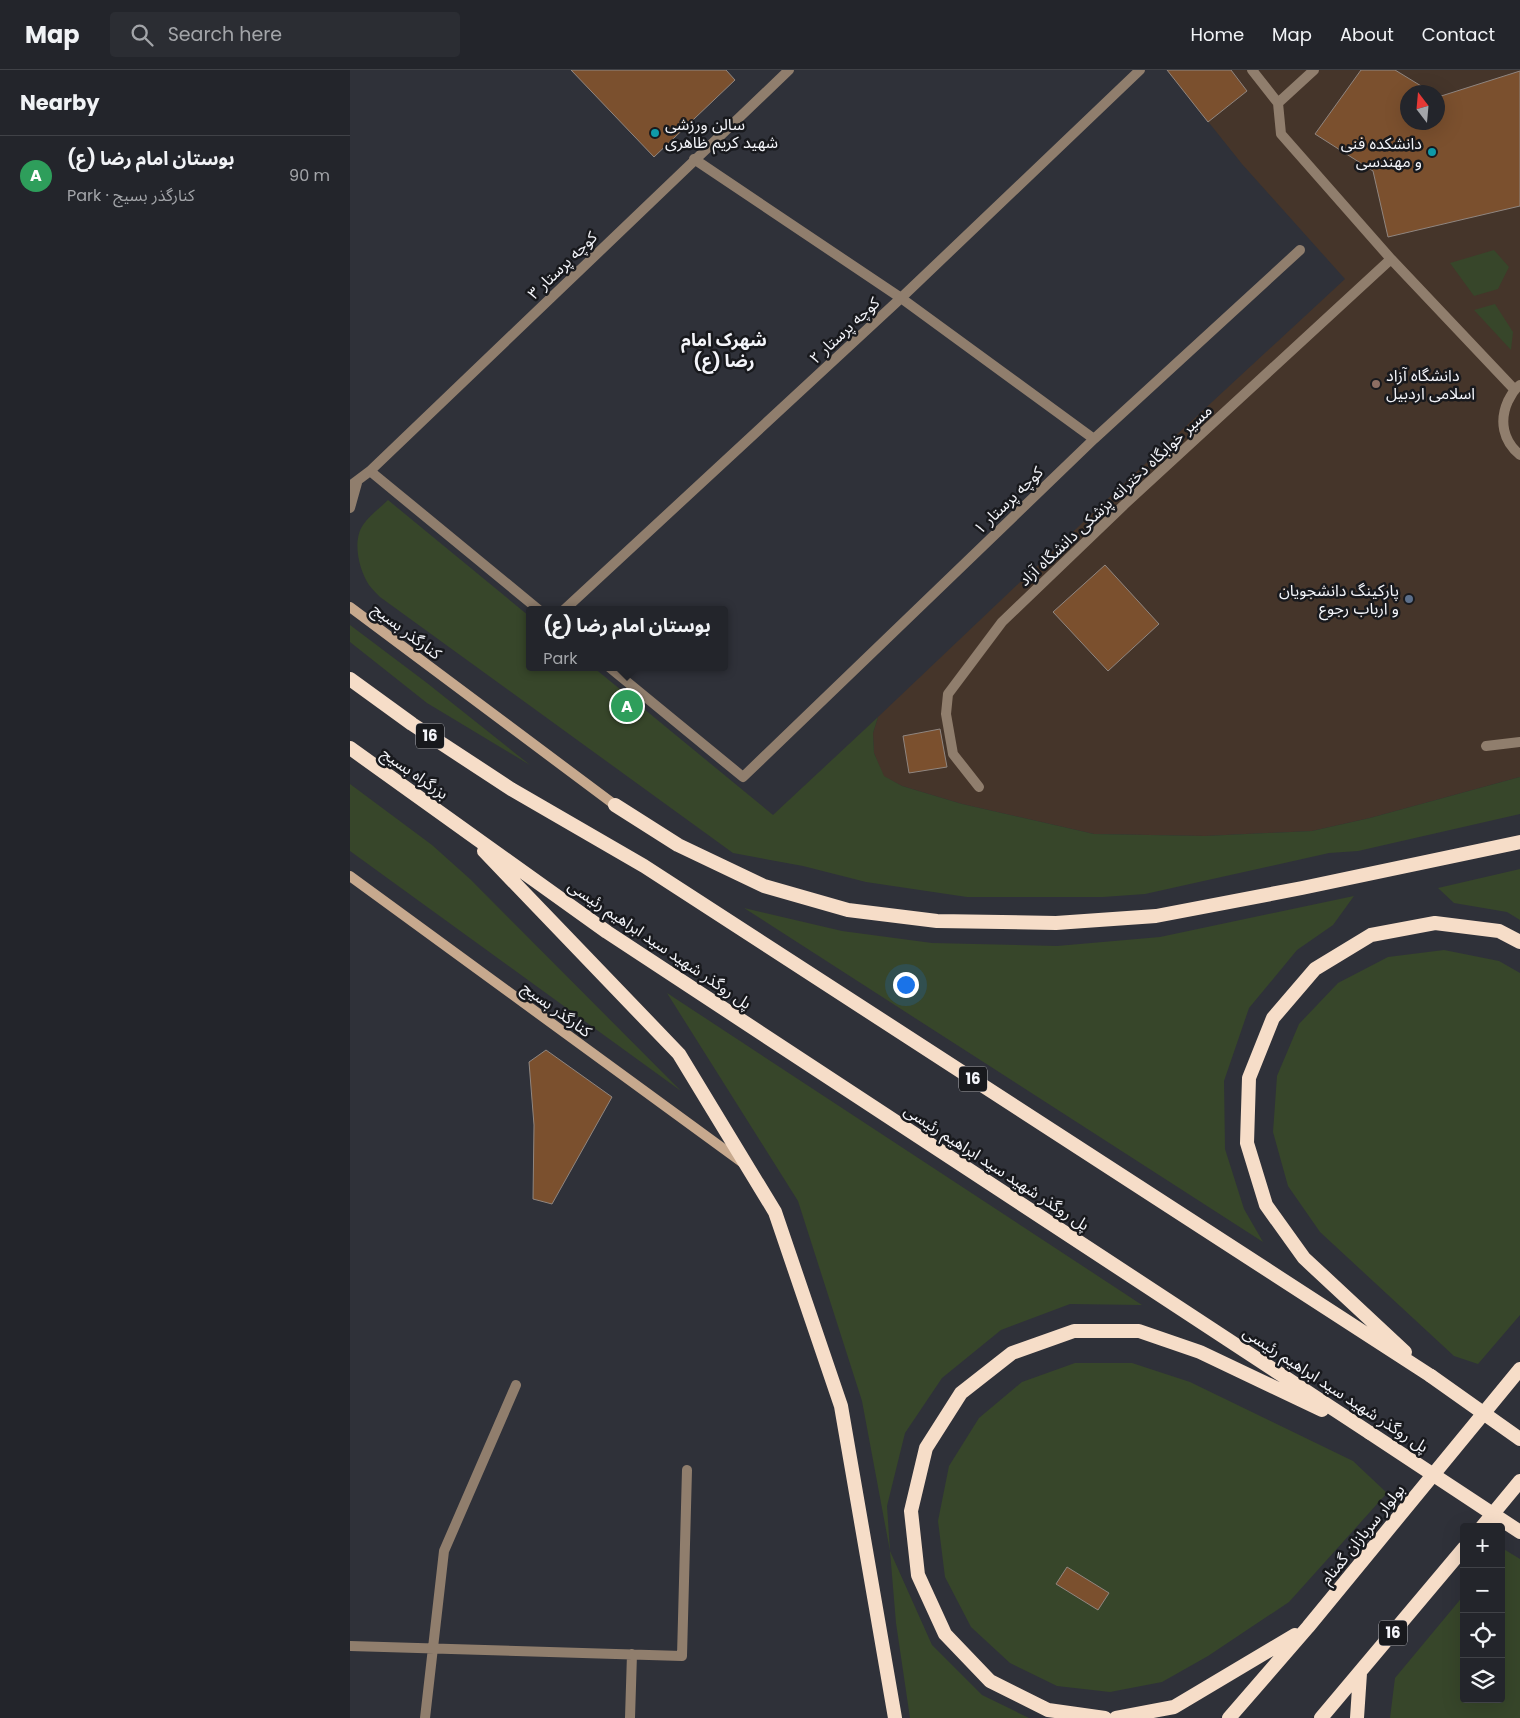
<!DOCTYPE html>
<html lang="en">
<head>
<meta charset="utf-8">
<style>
  body { margin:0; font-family:Poppins,"Noto Sans Arabic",sans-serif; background:#2b2d33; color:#f1f3f6 }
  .controls { position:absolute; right:15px; bottom:15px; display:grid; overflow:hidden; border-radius:5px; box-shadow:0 5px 20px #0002 }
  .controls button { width:45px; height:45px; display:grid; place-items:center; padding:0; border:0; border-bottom:1px solid #404247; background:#23252b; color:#f1f3f6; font:25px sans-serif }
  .compass { position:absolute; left:1050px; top:15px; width:45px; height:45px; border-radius:50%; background:#23252b; box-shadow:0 5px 20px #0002; rotate:344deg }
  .you { position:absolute; left:555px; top:914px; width:18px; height:18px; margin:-12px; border:4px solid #fff; border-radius:50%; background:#1a73e8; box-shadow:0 0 0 8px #1a73e833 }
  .badge { display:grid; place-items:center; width:32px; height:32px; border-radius:50%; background:#f1a17c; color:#fff; font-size:16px; font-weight:700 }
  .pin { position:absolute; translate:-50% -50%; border:2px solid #fff; box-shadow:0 1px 5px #0006 }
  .popup { position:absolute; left:176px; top:536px; width:202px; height:65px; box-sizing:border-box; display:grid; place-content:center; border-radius:5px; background:#23252b; filter:drop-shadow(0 1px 4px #0005); font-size:16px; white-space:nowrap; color:#a3a5a9 }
  .popup b { font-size:19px; color:#f1f3f6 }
  .popup::after { content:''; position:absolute; left:50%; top:100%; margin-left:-10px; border:10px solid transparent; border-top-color:#23252b }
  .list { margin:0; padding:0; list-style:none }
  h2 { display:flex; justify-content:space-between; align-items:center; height:65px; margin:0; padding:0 20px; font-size:21px }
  h2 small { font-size:16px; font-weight:400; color:#a3a5a9 }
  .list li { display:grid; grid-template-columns:32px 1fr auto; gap:15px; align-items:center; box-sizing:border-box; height:80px; padding:0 20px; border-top:1px solid #404247 }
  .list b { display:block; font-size:19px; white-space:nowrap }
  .list p { margin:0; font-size:16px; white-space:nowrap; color:#a3a5a9 }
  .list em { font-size:16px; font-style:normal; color:#a3a5a9 }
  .icon { flex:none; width:28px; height:28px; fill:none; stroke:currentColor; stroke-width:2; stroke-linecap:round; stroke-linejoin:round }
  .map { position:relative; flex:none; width:1170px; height:1648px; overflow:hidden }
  header { display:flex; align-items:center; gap:30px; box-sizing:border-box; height:70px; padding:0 25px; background:#23252b; border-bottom:1px solid #404247 }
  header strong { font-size:24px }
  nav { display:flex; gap:28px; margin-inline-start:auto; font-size:18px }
  .search { width:350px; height:45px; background:#2b2d33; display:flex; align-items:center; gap:12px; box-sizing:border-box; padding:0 18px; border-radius:5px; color:#a3a5a9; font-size:19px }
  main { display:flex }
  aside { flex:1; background:#23252b }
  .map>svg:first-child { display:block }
  .education { fill:#45352a; fill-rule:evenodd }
  .green { fill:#37462a }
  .building { fill:#7b502e; stroke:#908680 }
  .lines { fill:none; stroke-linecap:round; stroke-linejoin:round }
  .service { stroke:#907e6d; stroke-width:10 }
  .minor { stroke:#907e6d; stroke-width:10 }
  .secondary { stroke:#c7a98e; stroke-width:10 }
  .trunk { stroke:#f6ddc8; stroke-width:14 }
  .trunk-bridge { stroke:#f6ddc8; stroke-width:14 }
  .culture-dot { fill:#0f9aa8; stroke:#18191d; stroke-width:2 }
  .education-dot { fill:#8d6e63; stroke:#18191d; stroke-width:2 }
  .service-dot { fill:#5c6f8a; stroke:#18191d; stroke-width:2 }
  .labels { text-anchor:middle; stroke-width:5; stroke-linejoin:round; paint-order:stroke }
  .shield { fill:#18191d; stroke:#b2b3b8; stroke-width:1 }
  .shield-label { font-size:15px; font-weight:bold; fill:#f4f5fa }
  .poi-label { font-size:16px; fill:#f4f5fa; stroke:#18191d; text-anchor:start }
  .street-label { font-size:16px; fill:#f4f5fa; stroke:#18191d }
  .neighbourhood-label { font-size:18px; font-weight:bold; fill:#f4f5fa; stroke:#18191d }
</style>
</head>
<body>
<header>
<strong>Map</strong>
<div class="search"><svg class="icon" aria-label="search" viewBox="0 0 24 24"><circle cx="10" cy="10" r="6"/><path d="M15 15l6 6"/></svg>Search here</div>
<nav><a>Home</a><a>Map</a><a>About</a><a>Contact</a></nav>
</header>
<main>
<aside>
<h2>Nearby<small></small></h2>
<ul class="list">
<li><span class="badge" style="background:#2e9e5b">A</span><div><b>بوستان امام رضا (ع)</b><p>Park · کنارگذر بسیج</p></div><em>90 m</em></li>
</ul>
</aside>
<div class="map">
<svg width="1170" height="1648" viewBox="0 0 1170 1648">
  <rect width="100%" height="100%" fill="#2f3139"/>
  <path class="education" d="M817,0H1170V707L1020,748L962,761L855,766L744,764L612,734L552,716L533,706L524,683L523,663L528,647L767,420L995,209L892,94ZM1058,22H1088V52H1058Z"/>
  <path class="green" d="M1144,180L1159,197L1148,219L1124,226L1100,193Z
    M1145,234L1163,262L1161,280L1124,240Z
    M38,430L179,546L180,597H243L423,745L528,647L523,663L524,683L534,706L552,716L612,734L744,764L855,766L962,761L1020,748L1170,707V744L1008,781L979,783L795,824L753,827H617L516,812L453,796L383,783L30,527C26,523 22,519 19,515C9,500 2,471 13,455C19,446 30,438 38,430Z
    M0,555L77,613L180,695L77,633L0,572Z
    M0,714L82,775L120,809L331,1021L0,781Z
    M1170,799V850L1157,842L1104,833L1088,818Z
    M1004,826L983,855L947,880L899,938L874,1011L875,1079L894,1139L913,1172L394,838L492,861L582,873L707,876L810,867Z
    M1094,880L1149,891L1170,903V1245L1128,1294L1104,1286L970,1162L938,1116L923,1062L927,1006L949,954L988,913L1038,887Z
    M317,923L792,1235L720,1234L651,1260L592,1308L555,1363L537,1436L540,1481L582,1575L632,1625L679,1648H560L546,1553L540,1481L512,1331L448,1131Z
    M725,1293H782L840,1312L1003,1391L1037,1423L939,1532L858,1586L812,1612L760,1622L707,1616L660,1593L621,1557L595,1507L588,1451L599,1396L629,1348L672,1312Z
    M1152,1478L1170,1489V1648H1040L1045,1608L1114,1525V1629H1151Z"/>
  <path class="building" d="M221,0H376L385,10L304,87Z
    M817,0H881L897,21L858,52Z
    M1011,0H1045L1081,22H1058V52H1088V27L1170,1V136L1038,167L1023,101L965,64Z
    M755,495L809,554L758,601L703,542Z
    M590,659L597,697L559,703L553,666Z
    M196,980L262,1027L202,1134L183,1129L184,1055L179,992Z
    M717,1497L759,1523L748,1540L706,1514Z"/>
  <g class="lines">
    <path class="service" d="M902,0L928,33L931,64L1041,189L1164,319
      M928,33L964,0
      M1170,315C1163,320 1162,324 1158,331C1149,351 1153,371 1170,385
      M1136,676L1170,672
      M629,717L603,684L596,644L598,624L652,552L775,434L1041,189"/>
    <path class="minor" d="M344,89L551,228L744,369
      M20,401L189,540
      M0,416L20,401L439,0
      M0,438L7,413
      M214,540L551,228L790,0
      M259,597L393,707L744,369L950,180
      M0,1576L332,1586L337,1400
      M75,1648L94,1481L166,1315
      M280,1648L282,1584"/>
    <path class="secondary" d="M0,537L265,735
      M0,806L393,1093"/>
    <path class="trunk" d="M0,609L62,654L161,719L294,796L1081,1306
      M0,678L257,862L1020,1363
      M265,735L328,775L414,816L498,840L587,851L706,853L806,846L952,818L1170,772
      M134,781L329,984L425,1142L491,1336L545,1648
      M1055,1282L954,1188L916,1135L897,1073L899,1008L923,948L965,899L1021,865L1085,853L1149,861L1170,872
      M1132,1457L1170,1411
      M755,1648L698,1640L640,1611L595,1564L568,1505L561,1441L576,1378L611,1323L662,1283L724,1261H789L850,1282L972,1340
      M766,1648L824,1637L945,1565
      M879,1648L958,1557L1170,1299
      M971,1648L1114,1478
      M1007,1648L1010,1603"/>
    <path class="trunk-bridge" d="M1081,1306L1170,1369
      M1020,1363L1170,1462"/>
  </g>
  <g class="culture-dot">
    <circle cx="305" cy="63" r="5"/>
    <circle cx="1082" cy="82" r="5"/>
  </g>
  <circle class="education-dot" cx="1026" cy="314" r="5"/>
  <circle class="service-dot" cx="1059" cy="529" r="5"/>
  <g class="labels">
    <g class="shield">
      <rect x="66" y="653.5" width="28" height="25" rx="4"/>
      <rect x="609" y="996.5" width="28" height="25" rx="4"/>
      <rect x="1029" y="1550.5" width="28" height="25" rx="4"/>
    </g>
    <g class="shield-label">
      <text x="80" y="671">16</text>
      <text x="623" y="1014">16</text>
      <text x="1043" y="1568">16</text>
    </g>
    <g class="poi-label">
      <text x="315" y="60">سالن ورزشی<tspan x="315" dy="18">شهید کریم ظاهری</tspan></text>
      <text x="1072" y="79" text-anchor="end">دانشکده فنی<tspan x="1072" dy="18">و مهندسی</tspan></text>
      <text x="1036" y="311">دانشگاه آزاد<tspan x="1036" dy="18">اسلامی اردبیل</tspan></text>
      <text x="1049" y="526" text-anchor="end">پارکینگ دانشجویان<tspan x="1049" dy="18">و ارباب رجوع</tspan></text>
    </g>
    <g class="street-label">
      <text transform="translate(212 195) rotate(-44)" y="6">کوچه پرستار ۳</text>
      <text transform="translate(494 260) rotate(-43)" y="6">کوچه پرستار ۲</text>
      <text transform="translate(765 425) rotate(-43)" y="6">مسیر خوابگاه دخترانه پزشکی دانشگاه آزاد</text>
      <text transform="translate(658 430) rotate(-44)" y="6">کوچه پرستار ۱</text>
      <text transform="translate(57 561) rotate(37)" y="6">کنارگذر بسیج</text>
      <text transform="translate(65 703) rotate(35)" y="6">بزرگراه بسیج</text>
      <text transform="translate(310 874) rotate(34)" y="6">پل روگذر شهید سید ابراهیم رئیسی</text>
      <text transform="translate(207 939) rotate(36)" y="6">کنارگذر بسیج</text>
      <text transform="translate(647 1097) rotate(33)" y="6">پل روگذر شهید سید ابراهیم رئیسی</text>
      <text transform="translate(986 1319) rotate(33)" y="6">پل روگذر شهید سید ابراهیم رئیسی</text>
      <text transform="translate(1012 1464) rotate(-51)" y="6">بولوار سربازان گمنام</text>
    </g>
    <g class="neighbourhood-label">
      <text x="374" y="276">شهرک امام<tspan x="374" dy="21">رضا (ع)</tspan></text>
    </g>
  </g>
</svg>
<div class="controls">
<button>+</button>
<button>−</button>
<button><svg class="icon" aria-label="locate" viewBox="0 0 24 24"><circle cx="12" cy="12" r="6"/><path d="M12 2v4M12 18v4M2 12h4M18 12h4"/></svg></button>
<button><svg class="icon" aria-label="layers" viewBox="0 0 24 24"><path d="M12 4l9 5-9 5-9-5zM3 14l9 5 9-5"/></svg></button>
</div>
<svg class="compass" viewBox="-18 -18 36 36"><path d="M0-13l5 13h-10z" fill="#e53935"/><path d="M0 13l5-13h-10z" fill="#a3a5a9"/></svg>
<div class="you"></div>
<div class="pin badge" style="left:277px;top:636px;background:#2e9e5b">A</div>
<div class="popup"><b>بوستان امام رضا (ع)</b>Park</div>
</div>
</main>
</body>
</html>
